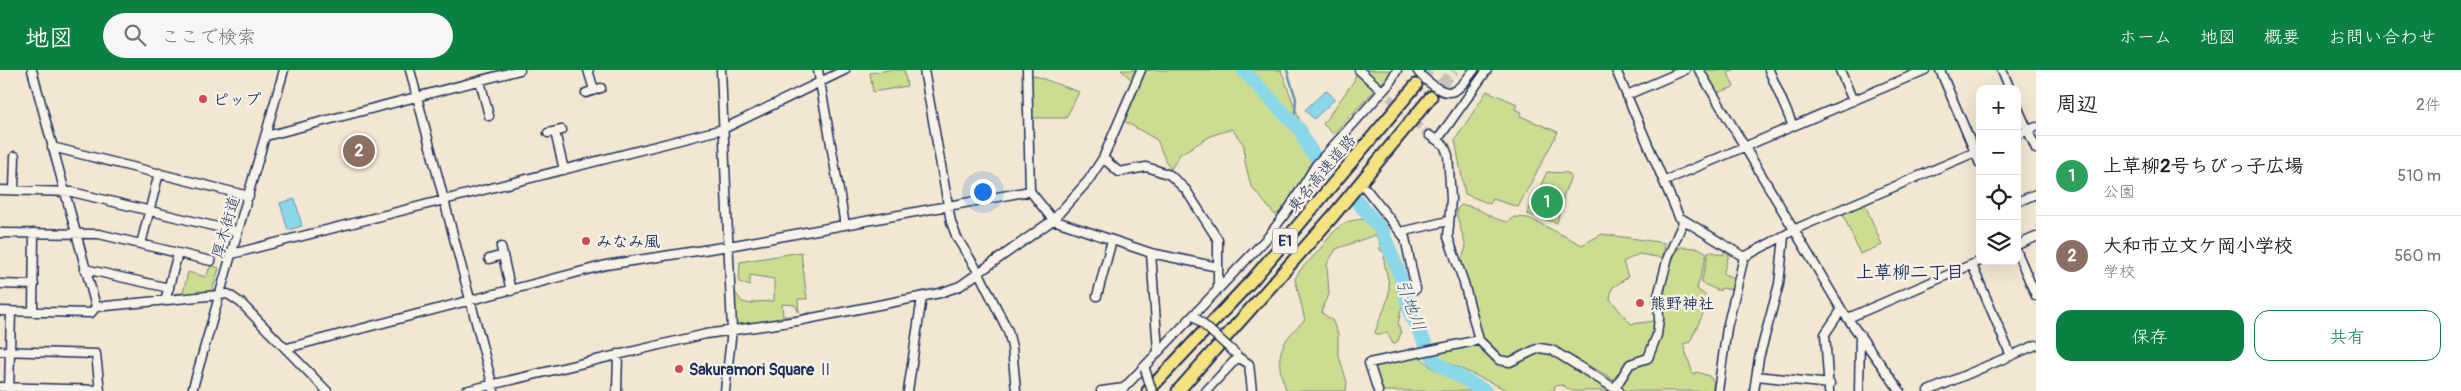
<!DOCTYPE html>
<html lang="ja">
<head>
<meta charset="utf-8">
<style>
  body { margin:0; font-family:Pangolin,"Klee One",sans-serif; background:#f6f6f6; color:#222 }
  .controls { position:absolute; right:15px; top:15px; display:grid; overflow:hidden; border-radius:10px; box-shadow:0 5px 20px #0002 }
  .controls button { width:45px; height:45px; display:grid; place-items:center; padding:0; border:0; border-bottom:1px solid #e0e0e0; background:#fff; color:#222; font:25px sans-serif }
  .you { position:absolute; left:982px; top:121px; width:18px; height:18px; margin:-12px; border:4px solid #fff; border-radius:50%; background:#1a73e8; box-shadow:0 0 0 8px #1a73e833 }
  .badge { display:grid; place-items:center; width:32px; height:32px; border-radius:50%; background:#0b8043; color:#fff; font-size:16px; font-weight:700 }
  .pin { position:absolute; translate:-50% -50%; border:2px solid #fff; box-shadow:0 1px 5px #0006 }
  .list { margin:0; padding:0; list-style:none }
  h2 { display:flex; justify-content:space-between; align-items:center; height:65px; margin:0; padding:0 20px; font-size:21px }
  h2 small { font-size:16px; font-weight:400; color:#767676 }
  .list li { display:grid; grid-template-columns:32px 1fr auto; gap:15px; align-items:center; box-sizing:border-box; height:80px; padding:0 20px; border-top:1px solid #e0e0e0 }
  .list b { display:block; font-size:19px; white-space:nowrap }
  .list p { margin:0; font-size:16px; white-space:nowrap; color:#767676 }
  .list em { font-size:16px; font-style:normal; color:#767676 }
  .actions { display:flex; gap:10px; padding:15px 20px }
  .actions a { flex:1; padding:11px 0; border:1px solid #0b8043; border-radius:15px; text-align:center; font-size:18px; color:#0b8043 }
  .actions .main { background:#0b8043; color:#fff }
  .icon { flex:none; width:28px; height:28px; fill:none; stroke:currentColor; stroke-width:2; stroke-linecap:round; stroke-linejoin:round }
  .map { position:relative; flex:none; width:2036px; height:321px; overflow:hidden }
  header { display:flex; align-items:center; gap:30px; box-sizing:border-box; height:70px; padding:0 25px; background:#0b8043; color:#fff }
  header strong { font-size:24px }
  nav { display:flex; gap:28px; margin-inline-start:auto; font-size:18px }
  .search { width:350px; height:45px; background:#f6f6f6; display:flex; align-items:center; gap:12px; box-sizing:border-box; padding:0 18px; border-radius:28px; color:#767676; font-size:19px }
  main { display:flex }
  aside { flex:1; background:#fff }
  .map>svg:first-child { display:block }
  .green { fill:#ccdc90; stroke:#748677 }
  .water { fill:#8bd7ea; stroke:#5e94b2 }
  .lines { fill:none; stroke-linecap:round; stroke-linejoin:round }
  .stream { stroke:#5e94b2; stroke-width:2.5 }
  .river { stroke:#8bd7ea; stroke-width:14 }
  .minor-tunnel { stroke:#c8c2ba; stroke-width:8; stroke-dasharray:8 4; stroke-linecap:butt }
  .highway-tunnel { stroke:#c8c2ba; stroke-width:11; stroke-dasharray:11 5.5; stroke-linecap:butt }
  .minor-casing { stroke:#1b2f5e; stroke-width:11 }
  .highway-casing { stroke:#1b2f5e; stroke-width:15 }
  .minor { stroke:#f7f3e8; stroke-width:8 }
  .highway { stroke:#f5e381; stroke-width:11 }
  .minor-bridge-casing { stroke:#1b2f5e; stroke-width:11; stroke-linecap:butt }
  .minor-bridge { stroke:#f7f3e8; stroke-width:8 }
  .poi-dot { fill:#d1495b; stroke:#f7f3e8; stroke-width:2 }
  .labels { text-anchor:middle; stroke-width:4.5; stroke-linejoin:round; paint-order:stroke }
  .shield { fill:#f7f3e8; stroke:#5d6a87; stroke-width:1 }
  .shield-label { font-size:15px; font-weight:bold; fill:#1b2f5e }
  .poi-label { font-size:16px; font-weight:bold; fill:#1b2f5e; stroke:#f7f3e8; text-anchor:start }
  .street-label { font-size:16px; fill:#1b2f5e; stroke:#f7f3e8 }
  .neighbourhood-label { font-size:18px; font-weight:bold; fill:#1b2f5e; stroke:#f7f3e8 }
  .water-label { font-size:18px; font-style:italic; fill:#375981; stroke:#f7f3e8 }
</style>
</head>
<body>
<header>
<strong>地図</strong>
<div class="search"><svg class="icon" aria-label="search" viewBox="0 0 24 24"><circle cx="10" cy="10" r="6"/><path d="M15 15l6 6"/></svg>ここで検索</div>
<nav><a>ホーム</a><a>地図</a><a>概要</a><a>お問い合わせ</a></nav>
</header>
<main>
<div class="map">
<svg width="2036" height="321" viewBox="0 0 2036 321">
  <rect width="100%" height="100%" fill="#f3e7d1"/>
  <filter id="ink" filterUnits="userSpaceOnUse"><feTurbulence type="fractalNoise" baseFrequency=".02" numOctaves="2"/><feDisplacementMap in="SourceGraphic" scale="10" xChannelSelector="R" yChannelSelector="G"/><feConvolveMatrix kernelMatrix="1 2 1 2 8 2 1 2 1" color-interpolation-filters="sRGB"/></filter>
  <g filter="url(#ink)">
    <path class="green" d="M889,0H904L907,16L873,22L870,3Z
      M1121,0H1281L1301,54L1327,94L1306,127L1275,145L1251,116L1245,92L1244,75L1232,59L1213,65L1180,84L1171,99L1166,92L1157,70L1124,51L1139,17Z
      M1357,0H1394L1333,64L1323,54L1354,11Z
      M1704,0H1734L1728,3L1734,17L1717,23Z
      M1030,4L1079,22L1066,48H1030Z
      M1487,21L1517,34L1515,39L1522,42L1520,46L1558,62L1518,137L1493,129L1490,134L1465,124L1455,70Z
      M1547,102L1568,103L1571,107L1565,121L1557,153L1527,144Z
      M1864,132L1882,175L1860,184L1842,142Z
      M1461,135C1482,136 1486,148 1507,152L1514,147L1529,148L1582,175L1602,164L1665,173L1663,188L1639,184L1623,192L1628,207L1612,218L1610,229L1631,254L1662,250C1665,225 1664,198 1680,177L1699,178L1707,183L1697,219L1710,229L1690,272L1683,274L1693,304L1697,302L1709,306L1714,312L1712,321H1624L1615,310L1575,288L1572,289L1570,293C1581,306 1597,310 1611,321H1572L1562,315L1554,316L1555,321H1509L1438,288L1434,282L1470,273L1482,275L1460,195L1466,177L1457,146V139Z
      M1376,146L1385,149L1389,159V181L1396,201L1397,211L1404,228L1398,253L1401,263L1398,271L1393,274L1387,262L1380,265L1375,263C1379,247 1389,234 1389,218C1389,205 1382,196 1385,183L1380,180L1379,170L1375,165L1336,179L1327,194L1329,225L1324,233L1322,243L1332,250L1338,264V283L1347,312L1346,321H1287C1273,289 1279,272 1305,250L1295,209C1301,196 1311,190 1320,179C1328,169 1335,158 1347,152C1358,148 1366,151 1376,146Z
      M1725,178L1730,181L1723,204L1736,208L1733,220L1721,218L1720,221L1701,213L1709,181L1723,185Z
      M801,182L807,229H798L799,243L795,235L782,234L783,246H798L810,242L812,246L736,257L735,222L742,232L752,234L753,232L774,231V209L750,205V216L739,212L740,192Z
      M211,195L219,198L213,219L210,222L172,226L170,224L183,223L188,202L206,207Z
      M1418,285L1431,297L1478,321H1374L1375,299L1379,293Z"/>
    <path class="water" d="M1326,20L1335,29L1314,49L1305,40Z
      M295,129L302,156L288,160L280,133Z"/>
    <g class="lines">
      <path class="stream" d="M1287,0L1296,29L1294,55"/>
      <path class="river" d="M1243,0L1300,60L1309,79L1315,86
        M1357,131L1382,161L1398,200L1412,248L1434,290L1443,297L1485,321"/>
      <path class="minor-tunnel" d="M1380,19L1429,65"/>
      <path class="highway-tunnel" d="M1416,15L1429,0
        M1431,27L1454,0"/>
      <g class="minor-casing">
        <path id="minor" d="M32,0L96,237
          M410,0L494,321
          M588,0L594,20
          M721,0L732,260L725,321
          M818,0L845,155
          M924,0L951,152L957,168L979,203L1008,261L1012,277L1016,321
          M1027,0L1030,121
          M1359,0L1380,19
          M1417,0C1421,7 1427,11 1434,16C1454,31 1462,15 1474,0
          M1616,0L1679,147L1744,187L1800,157L1980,80
          M1699,0L1843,242L1900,321
          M1769,0L1793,56
          M1840,0L1853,31
          M1940,0L1980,94
          M2002,0L2010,19
          M480,11L489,46
          M586,23L601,18
          M1627,25L1685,0
          M2017,36L2036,79
          M555,62L564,100
          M548,63L562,60
          M1429,65L1444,75L1448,85L1451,129L1448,167L1464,213L1479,270L1499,290L1510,292L1539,278L1552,280L1619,321
          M2017,65L2036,57
          M266,66L520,0
          M1438,69L1487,0
          M52,77L249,126
          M1103,88L1119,102L1146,97L1153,99L1170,105L1186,120L1218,170V218
          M1664,111L1925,0
          M1366,119L1405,168L1416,219
          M0,120L72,122L238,162
          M14,120L15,86
          M2017,132L2036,124
          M1401,162L1448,151
          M0,163L99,164L211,191
          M141,174L159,103
          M2017,175L2036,167
          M501,177L511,221
          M2017,182L2036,226
          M1151,183L1158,281
          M232,184L723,59L845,0
          M489,189L503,185
          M1972,195L2011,286
          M85,199L169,218
          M0,214L34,215
          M1097,226L1112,170
          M165,231L178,183
          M0,241L91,243L96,237L228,224L241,233L327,321
          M33,242L34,163
          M1848,248L1980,191
          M287,278L606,195L729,176L1030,121L1053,150L1151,183L1218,197
          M0,281L96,284L100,321
          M1757,306L1830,314
          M0,317L100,320
          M1615,318L1630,294L1648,288L1657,265L1659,249L1658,226L1668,187L1684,150
          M9,321L11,241
          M192,321L284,0
          M465,321L706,264L797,251L940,223L960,216L1053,150L1088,111L1103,88L1141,0
          M617,321L618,284
          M908,321L922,227
          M1101,321L1124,318
          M1121,321L1268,167L1290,137L1316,95L1389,14L1397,0
          M1206,321L1238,287L1249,294L1252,321
          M1378,321L1369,293L1479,270
          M1718,321L1727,258L1744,187
          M1754,321L1759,288L1779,214L1784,167
          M1829,321L1825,264L1840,242H1843
          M1859,321L1860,264
          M1928,321L2036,275"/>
      </g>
      <g class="highway-casing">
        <path id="highway" d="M1148,321L1254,208L1416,15
          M1178,321L1332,147L1431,27"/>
      </g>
      <use href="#minor" class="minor"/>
      <use href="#highway" class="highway"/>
      <g class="minor-bridge-casing">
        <path id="minor-bridge" d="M1195,247L1236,284
          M1145,299L1152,321"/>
      </g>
      <use href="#minor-bridge" class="minor-bridge"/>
    </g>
  </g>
  <g class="poi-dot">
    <circle cx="203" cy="29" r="5"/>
    <circle cx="586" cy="171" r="5"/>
    <circle cx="1640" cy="233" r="5"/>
    <circle cx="679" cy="299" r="5"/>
  </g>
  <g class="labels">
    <rect class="shield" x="1272.5" y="158.5" width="25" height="25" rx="4"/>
    <g class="shield-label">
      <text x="1285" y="176">E1</text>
    </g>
    <g class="poi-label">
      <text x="213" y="35">ピップ</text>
      <text x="596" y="177">みなみ風</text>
      <text x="1650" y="239">熊野神社</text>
      <text x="689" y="305">Sakuramori Square Ⅱ</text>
    </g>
    <g class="street-label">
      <text transform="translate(1321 103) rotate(-50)" y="6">東名高速道路</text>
      <text transform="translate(225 157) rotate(-74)" y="6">厚木街道</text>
    </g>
    <g class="neighbourhood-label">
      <text x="1910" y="208">上草柳二丁目</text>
    </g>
    <g class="water-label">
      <text transform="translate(1411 235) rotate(70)" y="6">引地川</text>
    </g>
  </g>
</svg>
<div class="controls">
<button>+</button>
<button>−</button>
<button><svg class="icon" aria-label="locate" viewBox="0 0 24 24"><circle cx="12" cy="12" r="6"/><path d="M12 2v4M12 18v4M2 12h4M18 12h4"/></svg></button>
<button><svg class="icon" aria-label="layers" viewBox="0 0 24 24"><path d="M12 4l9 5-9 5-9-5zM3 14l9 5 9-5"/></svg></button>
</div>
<div class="you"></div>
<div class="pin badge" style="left:1547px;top:132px;background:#2e9e5b">1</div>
<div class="pin badge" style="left:359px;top:81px;background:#8d6e63">2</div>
</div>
<aside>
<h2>周辺<small>2件</small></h2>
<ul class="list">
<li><span class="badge" style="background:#2e9e5b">1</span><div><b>上草柳2号ちびっ子広場</b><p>公園</p></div><em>510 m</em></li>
<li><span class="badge" style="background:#8d6e63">2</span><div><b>大和市立文ケ岡小学校</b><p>学校</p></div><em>560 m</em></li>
</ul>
<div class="actions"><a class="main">保存</a><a>共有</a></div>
</aside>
</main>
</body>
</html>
